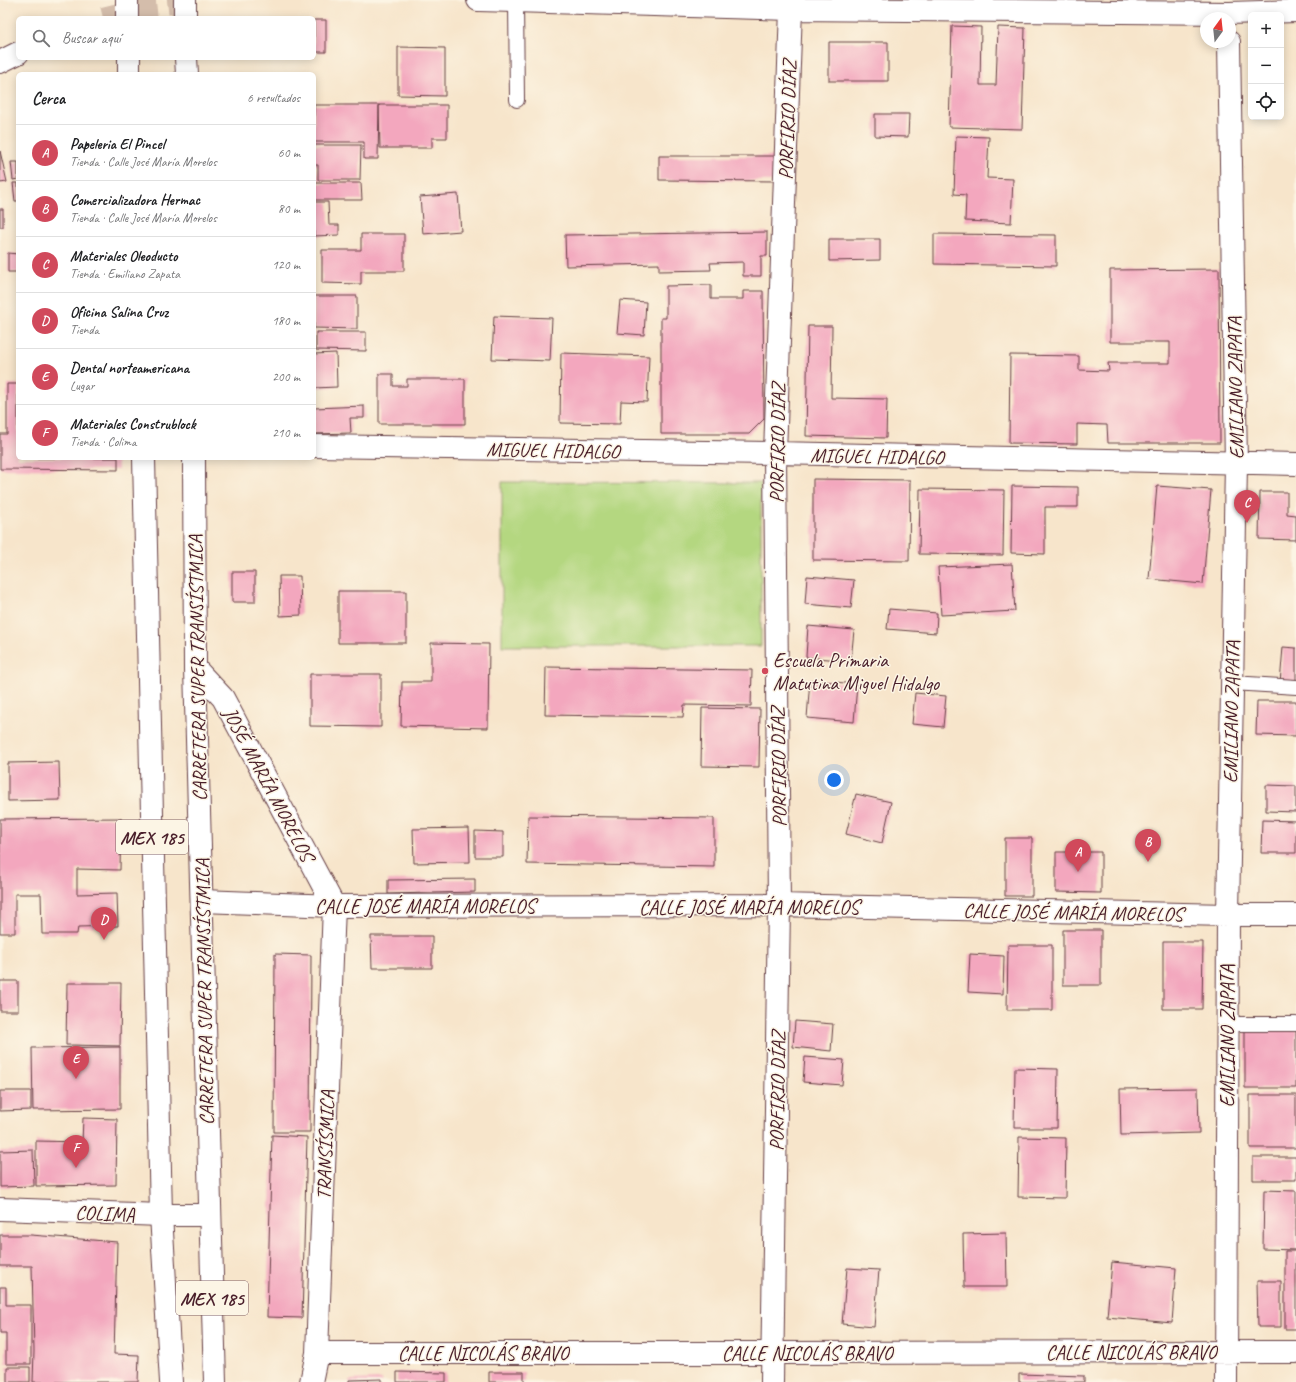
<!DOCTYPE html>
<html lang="es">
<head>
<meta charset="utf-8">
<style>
  body { margin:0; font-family:Caveat,sans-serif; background:#f2f2f2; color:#202124 }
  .controls { position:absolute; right:12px; top:12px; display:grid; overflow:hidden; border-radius:6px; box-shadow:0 2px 10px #0003 }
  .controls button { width:36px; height:36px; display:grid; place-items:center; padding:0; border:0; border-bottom:1px solid #e0e0e0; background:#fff; color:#202124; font:20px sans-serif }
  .compass { position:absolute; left:1200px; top:12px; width:36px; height:36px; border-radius:50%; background:#fff; box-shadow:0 2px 10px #0003; rotate:15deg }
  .you { position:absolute; left:834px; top:780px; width:14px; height:14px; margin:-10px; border:3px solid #fff; border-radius:50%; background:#1a73e8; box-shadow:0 0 0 6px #1a73e833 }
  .badge { display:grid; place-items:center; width:26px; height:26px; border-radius:50%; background:#d1495b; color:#fff; font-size:13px; font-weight:700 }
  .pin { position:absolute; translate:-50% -33px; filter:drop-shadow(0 1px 2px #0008) }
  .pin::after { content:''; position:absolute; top:21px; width:14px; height:12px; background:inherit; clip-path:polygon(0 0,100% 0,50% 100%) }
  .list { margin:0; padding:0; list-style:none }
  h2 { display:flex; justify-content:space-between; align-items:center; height:52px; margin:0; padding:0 16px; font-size:17px }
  h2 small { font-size:13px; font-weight:400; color:#757577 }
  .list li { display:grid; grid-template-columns:26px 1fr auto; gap:12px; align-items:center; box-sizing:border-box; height:56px; padding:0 16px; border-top:1px solid #e0e0e0 }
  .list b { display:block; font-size:15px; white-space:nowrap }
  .list p { margin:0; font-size:13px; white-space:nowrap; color:#757577 }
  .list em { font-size:13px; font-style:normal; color:#757577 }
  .icon { flex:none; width:22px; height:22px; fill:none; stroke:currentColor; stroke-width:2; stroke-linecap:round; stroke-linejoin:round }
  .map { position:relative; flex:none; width:1296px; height:1382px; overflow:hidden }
  .search { position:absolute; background:#fff; box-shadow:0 2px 10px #0003; left:16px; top:16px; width:300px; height:44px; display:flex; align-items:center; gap:10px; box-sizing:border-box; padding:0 14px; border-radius:6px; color:#757577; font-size:15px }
  .panel { position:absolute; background:#fff; box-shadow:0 2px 10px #0003; left:16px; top:72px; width:300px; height:388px; border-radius:6px }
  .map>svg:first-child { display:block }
  .green { fill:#b4d780; stroke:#7f7b56 }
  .building { fill:#f3a7be }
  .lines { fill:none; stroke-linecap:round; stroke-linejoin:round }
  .minor-tunnel { stroke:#d4bdab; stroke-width:22; stroke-dasharray:22 11; stroke-linecap:butt }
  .service-casing { stroke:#643d43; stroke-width:16 }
  .minor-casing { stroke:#643d43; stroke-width:24 }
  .primary-casing { stroke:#643d43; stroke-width:24 }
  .service { stroke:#fff; stroke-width:14 }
  .minor { stroke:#fff; stroke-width:22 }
  .primary { stroke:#fff; stroke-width:22 }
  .poi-dot { fill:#d1495b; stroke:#fcf5e5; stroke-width:1.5 }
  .labels { text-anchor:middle; stroke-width:3; stroke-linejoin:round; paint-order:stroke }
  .shield { fill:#fcf5e5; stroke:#7f5f63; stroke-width:1 }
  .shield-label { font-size:19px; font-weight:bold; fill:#4a1f2b }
  .street-label { font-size:20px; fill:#4a1f2b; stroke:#fcf5e5 }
  .poi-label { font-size:20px; fill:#4a1f2b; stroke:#fcf5e5; text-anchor:start }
</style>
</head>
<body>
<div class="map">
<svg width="1296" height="1382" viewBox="0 0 1296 1382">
  <rect width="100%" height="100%" fill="#fcf5e5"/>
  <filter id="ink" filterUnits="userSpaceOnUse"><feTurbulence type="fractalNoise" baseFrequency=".025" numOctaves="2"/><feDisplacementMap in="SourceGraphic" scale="8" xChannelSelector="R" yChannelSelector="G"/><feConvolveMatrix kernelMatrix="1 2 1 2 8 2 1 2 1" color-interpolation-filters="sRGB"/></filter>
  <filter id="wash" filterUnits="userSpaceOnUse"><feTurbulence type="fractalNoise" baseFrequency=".012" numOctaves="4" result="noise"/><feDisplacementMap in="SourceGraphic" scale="16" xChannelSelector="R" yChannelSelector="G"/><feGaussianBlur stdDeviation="0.9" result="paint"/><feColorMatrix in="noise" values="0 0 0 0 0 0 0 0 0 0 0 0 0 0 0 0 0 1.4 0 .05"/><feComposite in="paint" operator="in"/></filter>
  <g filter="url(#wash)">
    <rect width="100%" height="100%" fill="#f7e5cb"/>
    <path class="green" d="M502,482L761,483V646H502Z"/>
    <g id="blocks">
      <path class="building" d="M314,20H326V52H314Z
        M952,26L981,27L980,85H996L998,27L1025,28L1022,129L949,127Z
        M829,42H888V81H829Z
        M398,47L445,48V96L398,95Z
        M314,105H379L378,159H364V142H314Z
        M379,105H447V138H432V148H380Z
        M875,114H909L908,137L875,136Z
        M956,136L989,137L987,178L1013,179L1011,223L965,221L966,195L954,194Z
        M314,145H361L360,180H318V165H314Z
        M0,151L7,182L0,183Z
        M659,156H776V181L659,180Z
        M11,162H18V179L13,180Z
        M13,183H18V201H15Z
        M314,183H361L362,200H314Z
        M458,194L461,231L423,234L420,197Z
        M314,202H328L329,225H339V235L314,236Z
        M0,209H3V227H0Z
        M767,232V256H761V276H743V262L710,263L711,270L659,271V264L566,266L565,235Z
        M361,234H404V271H361V284L322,283V250H361Z
        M934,234L1056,235V266L934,264Z
        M829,239H880V260L829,261Z
        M8,253L18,254V272H8Z
        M1219,269L1220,443H1108L1107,425L1077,424V444L1009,443L1010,355L1079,356V370L1109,371L1108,363H1170V342H1110V270Z
        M711,285V299H743V291H763L764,419L749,434H661V318H666V286Z
        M314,296H357V329L314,328Z
        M620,300L646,302L644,335L617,333Z
        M494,316L552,318L550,361L492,359Z
        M808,326H832L831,398L887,399L886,438L806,436Z
        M316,332H366V351L316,350Z
        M336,353L337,387L314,388V354Z
        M561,353L649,356L647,402L621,401L620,424L560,423Z
        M379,374H393V386H407V379H465V424H379Z
        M7,384H18V458H118V470L0,469V434H7Z
        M364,406V418H350L351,433L314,434V408Z
        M813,479L910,480L909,561L813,560Z
        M1012,486L1078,487V507H1045V554L1011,553Z
        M1157,486L1211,490L1203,584L1149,579Z
        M920,489L1004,490L1003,555L919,554Z
        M1260,492H1287V514L1296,515V540L1259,539Z
        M1012,564L1015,611L941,615L938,567Z
        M232,572H255V602H232Z
        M279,576H300L301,615L280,616Z
        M807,576L854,580L851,608L805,604Z
        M338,591H406V643H338Z
        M889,609L937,613L936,633L887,629Z
        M808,626L854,630L851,661L806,657Z
        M431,643L489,644L488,728L401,726L402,682H431Z
        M1283,647L1296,648V684L1280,683Z
        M546,667L752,670L751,706L684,705L683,717L545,715Z
        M310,674H381V727L310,726Z
        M810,680L857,684L854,722L807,718Z
        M915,693L946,696L943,727L912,724Z
        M1257,701H1296V736L1256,735Z
        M702,708L760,709L759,767L701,766Z
        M59,762L60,800L8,801V763Z
        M1266,785L1296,786V812L1266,811Z
        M856,794L891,802L882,843L846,834Z
        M528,816L714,818V867L527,864Z
        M121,818L120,870L77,869V894L117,893L118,926L78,927L77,934H42L41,894H15V933H0V819Z
        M1262,820L1296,821V853H1261Z
        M469,828L470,862L414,863L413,829Z
        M475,831L503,832V857H475Z
        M1005,838H1032V896H1005Z
        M1056,852H1101V893L1056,892Z
        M475,879V892L388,894V880Z
        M1063,930H1101V985H1063Z
        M371,936H432V968H372Z
        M1163,942H1203L1202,1009H1163Z
        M1008,945H1052V1010H1007Z
        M275,954L311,955L310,1132H274Z
        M970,954L1004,956L1003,994L968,992Z
        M0,981H18V1011H0Z
        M67,983H121L120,1046L66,1045Z
        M795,1021L833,1024L831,1051L793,1047Z
        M1245,1030H1296V1088H1245Z
        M120,1047V1109L33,1110L32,1048Z
        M805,1057L844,1060L842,1085L803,1082Z
        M1015,1068L1058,1069L1057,1128H1014Z
        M1198,1088L1199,1133L1121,1135L1120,1089Z
        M0,1091H31V1110L0,1111Z
        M1250,1095H1296V1148H1250Z
        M83,1118L117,1119L116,1185L36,1186V1141L82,1142Z
        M272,1135L307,1137L302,1318L267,1317Z
        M1019,1137L1066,1138L1065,1198L1018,1197Z
        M33,1150L34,1186L0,1187V1151Z
        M1253,1157H1296V1180H1253Z
        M1264,1190L1296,1191V1250L1263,1249Z
        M1006,1233L1007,1287H964L963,1234Z
        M0,1235H31L117,1242L114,1354L139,1355L138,1382H33L34,1351L32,1266H0Z
        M1285,1251H1296V1329H1285Z
        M1112,1262L1176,1268L1172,1323L1107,1317Z
        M847,1268L879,1270L874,1327L842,1324Z
        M1257,1281H1281V1327H1258Z
        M0,1287H6V1305H31V1364H6V1333H0Z
        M7,1367H30V1382H7Z
        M397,1372L446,1373V1382H397Z
        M489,1372H524V1382H489Z
        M1019,1374L1084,1376V1382H1019Z
        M382,1379V1382H349V1380Z"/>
    </g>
  </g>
  <g filter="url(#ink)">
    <use href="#blocks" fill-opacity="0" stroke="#643d43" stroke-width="1"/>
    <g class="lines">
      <path class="minor-tunnel" d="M103,18L155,5L200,0"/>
      <g class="service-casing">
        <path id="service" d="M516,1L517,100
          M1232,683L1296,687
          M1227,1024H1296"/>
      </g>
      <g class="minor-casing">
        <path id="minor" d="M478,0L791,9L1229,13L1296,11
          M0,62L18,53
          M314,446L775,453L1296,464
          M195,668L223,698L334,906L317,1353L311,1382
          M202,901L334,906L779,905L1228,915H1296
          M0,1209L161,1215H209
          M317,1353H772L1296,1352
          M772,1382L779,905L775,453L791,9
          M1226,1382L1228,915L1236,464L1229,42"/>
      </g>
      <g class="primary-casing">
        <path id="primary" d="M127,0V18
          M185,0V18
          M129,58V74
          M186,58L187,74
          M144,458L161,1215L171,1382
          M194,458L195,668L215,1382"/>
      </g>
      <use href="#service" class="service"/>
      <use href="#minor" class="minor"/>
      <use href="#primary" class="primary"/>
    </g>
  </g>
  <circle class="poi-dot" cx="765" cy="671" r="4"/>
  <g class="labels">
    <g class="shield">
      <rect x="116" y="820" width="72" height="34" rx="3"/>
      <rect x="176" y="1281" width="72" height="34" rx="3"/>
    </g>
    <g class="shield-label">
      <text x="152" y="844">MEX 185</text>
      <text x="212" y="1305">MEX 185</text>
    </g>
    <g class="street-label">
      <text transform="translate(787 120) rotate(-88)" y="7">PORFIRIO DÍAZ</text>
      <text transform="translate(1235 388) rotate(-91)" y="7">EMILIANO ZAPATA</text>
      <text transform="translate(777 443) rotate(-89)" y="7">PORFIRIO DÍAZ</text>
      <text transform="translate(553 450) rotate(1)" y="7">MIGUEL HIDALGO</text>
      <text transform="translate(877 456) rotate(1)" y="7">MIGUEL HIDALGO</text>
      <text transform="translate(197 668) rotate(-91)" y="7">CARRETERA SUPER TRANSÍSTMICA</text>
      <text transform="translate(1231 712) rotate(-89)" y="7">EMILIANO ZAPATA</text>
      <text transform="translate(778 767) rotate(-91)" y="7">PORFIRIO DÍAZ</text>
      <text transform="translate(269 784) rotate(62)" y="7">JOSÉ MARÍA MORELOS</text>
      <text x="425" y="913">CALLE JOSÉ MARÍA MORELOS</text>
      <text x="749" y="914">CALLE JOSÉ MARÍA MORELOS</text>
      <text transform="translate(1073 912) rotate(1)" y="7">CALLE JOSÉ MARÍA MORELOS</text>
      <text transform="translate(204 992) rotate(-91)" y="7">CARRETERA SUPER TRANSÍSTMICA</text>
      <text transform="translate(1227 1036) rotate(-90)" y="7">EMILIANO ZAPATA</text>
      <text transform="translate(777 1091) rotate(-89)" y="7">PORFIRIO DÍAZ</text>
      <text transform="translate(325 1145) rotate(-88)" y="7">TRANSÍSMICA</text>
      <text transform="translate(105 1213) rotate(2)" y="7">COLIMA</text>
      <text x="1131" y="1359">CALLE NICOLÁS BRAVO</text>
      <text x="483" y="1360">CALLE NICOLÁS BRAVO</text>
      <text x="807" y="1360">CALLE NICOLÁS BRAVO</text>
    </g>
    <g class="poi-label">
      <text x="773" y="667">Escuela Primaria<tspan x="773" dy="23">Matutina Miguel Hidalgo</tspan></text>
    </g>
  </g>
</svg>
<div class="controls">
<button>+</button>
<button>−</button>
<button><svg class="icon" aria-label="locate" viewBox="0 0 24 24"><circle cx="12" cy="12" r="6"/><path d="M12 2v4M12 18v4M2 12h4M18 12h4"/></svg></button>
</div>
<svg class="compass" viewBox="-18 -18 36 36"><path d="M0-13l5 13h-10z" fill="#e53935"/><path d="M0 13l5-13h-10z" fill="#757577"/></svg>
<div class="you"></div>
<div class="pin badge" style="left:1078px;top:872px">A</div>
<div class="pin badge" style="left:1148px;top:862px">B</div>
<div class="pin badge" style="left:1247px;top:523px">C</div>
<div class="pin badge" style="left:104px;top:940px">D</div>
<div class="pin badge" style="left:76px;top:1079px">E</div>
<div class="pin badge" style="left:76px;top:1168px">F</div>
<div class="search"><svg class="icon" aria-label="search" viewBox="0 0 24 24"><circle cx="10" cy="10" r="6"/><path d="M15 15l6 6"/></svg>Buscar aquí</div>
<section class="panel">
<h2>Cerca<small>6 resultados</small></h2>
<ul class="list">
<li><span class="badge">A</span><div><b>Papeleria El Pincel</b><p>Tienda · Calle José María Morelos</p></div><em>60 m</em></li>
<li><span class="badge">B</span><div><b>Comercializadora Hermac</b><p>Tienda · Calle José María Morelos</p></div><em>80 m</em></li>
<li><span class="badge">C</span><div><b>Materiales Oleoducto</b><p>Tienda · Emiliano Zapata</p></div><em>120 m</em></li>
<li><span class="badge">D</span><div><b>Oficina Salina Cruz</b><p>Tienda</p></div><em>180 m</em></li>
<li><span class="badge">E</span><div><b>Dental norteamericana</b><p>Lugar</p></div><em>200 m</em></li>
<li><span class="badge">F</span><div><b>Materiales Construblock</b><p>Tienda · Colima</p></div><em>210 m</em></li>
</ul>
</section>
</div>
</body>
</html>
